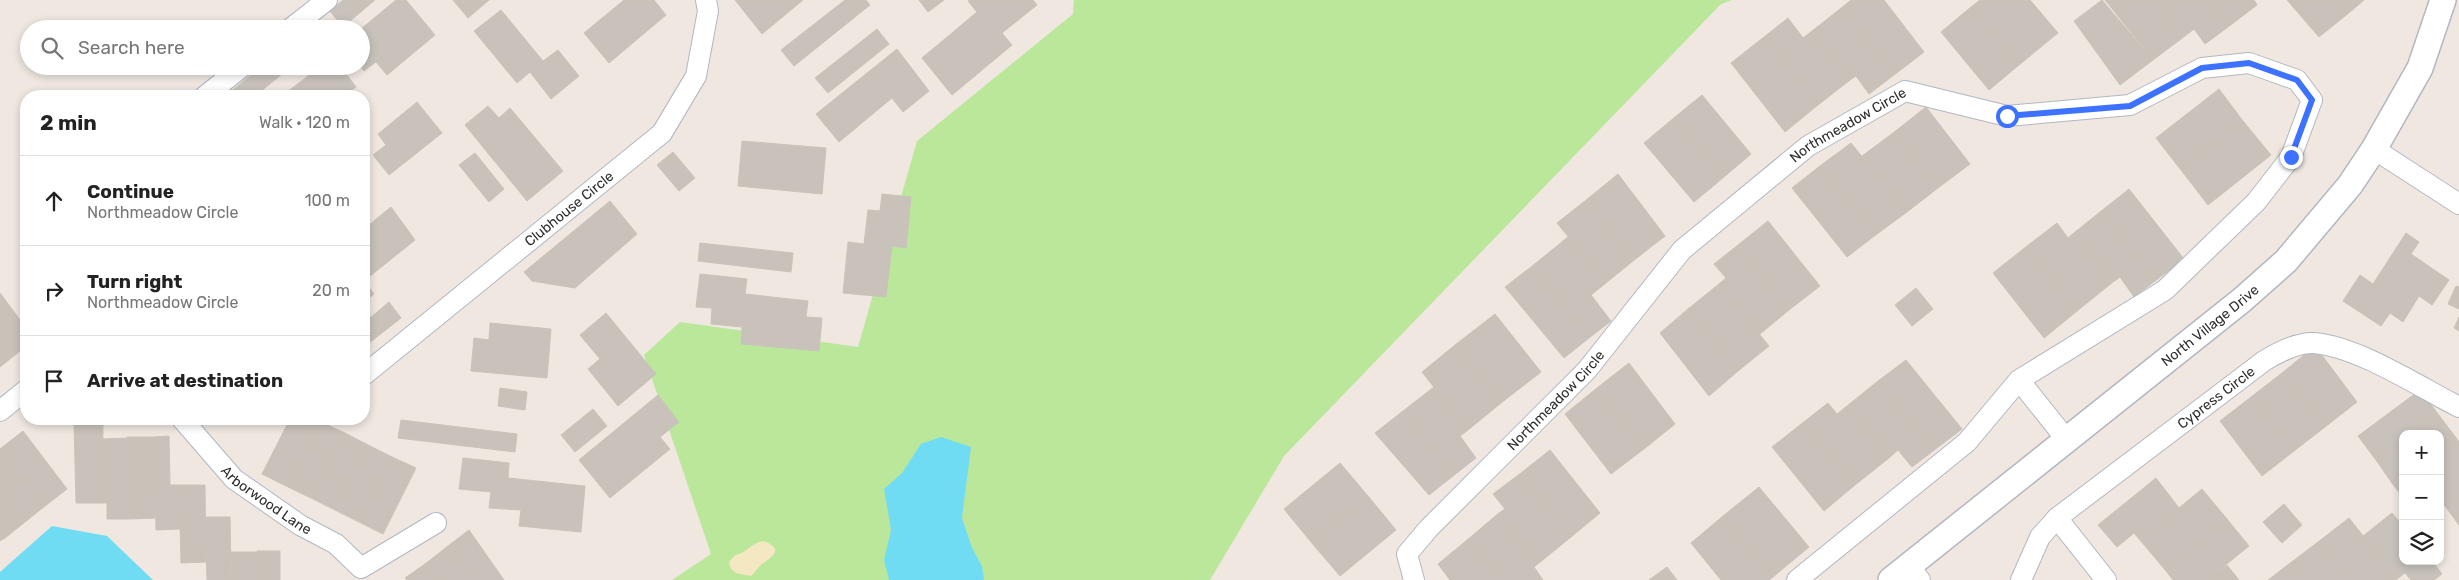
<!DOCTYPE html>
<html lang="en">
<head>
<meta charset="utf-8">
<style>
  body { margin:0; font-family:Rubik,sans-serif; background:#f6f6f6; color:#222 }
  .controls { position:absolute; right:15px; bottom:15px; display:grid; overflow:hidden; border-radius:10px; box-shadow:0 2px 8px #0003 }
  .controls button { width:45px; height:45px; display:grid; place-items:center; padding:0; border:0; border-bottom:1px solid #e0e0e0; background:#fff; color:#222; font:25px sans-serif }
  .stop { position:absolute; width:15px; height:15px; margin:-11px; border:4px solid #3d71ff; border-radius:50%; background:#fff }
  .stop.end { background:#3d71ff; border-color:#fff; box-shadow:0 1px 5px #0008 }
  .list { margin:0; padding:0; list-style:none }
  h2 { display:flex; justify-content:space-between; align-items:center; height:65px; margin:0; padding:0 20px; font-size:21px }
  h2 small { font-size:16px; font-weight:400; color:#767676 }
  .list li { display:grid; grid-template-columns:32px 1fr auto; gap:15px; align-items:center; box-sizing:border-box; height:90px; padding:0 20px; border-top:1px solid #e0e0e0 }
  .list b { display:block; font-size:19px; white-space:nowrap }
  .list p { margin:0; font-size:16px; white-space:nowrap; color:#767676 }
  .list em { font-size:16px; font-style:normal; color:#767676 }
  .icon { flex:none; width:28px; height:28px; fill:none; stroke:currentColor; stroke-width:2; stroke-linecap:round; stroke-linejoin:round }
  .map { position:relative; flex:none; width:2459px; height:580px; overflow:hidden }
  .search { position:absolute; background:#fff; box-shadow:0 2px 8px #0003; left:20px; top:20px; width:350px; height:55px; display:flex; align-items:center; gap:12px; box-sizing:border-box; padding:0 18px; border-radius:28px; color:#767676; font-size:19px }
  .panel { position:absolute; background:#fff; box-shadow:0 2px 8px #0003; left:20px; top:90px; width:350px; height:335px; border-radius:20px }
  .map>svg:first-child { display:block }
  .green { fill:#bbe79b }
  .sand { fill:#f4e8c2 }
  .water { fill:#70dcf4 }
  .building { fill:#c8c2bb; stroke:#cbc3b9 }
  .lines { fill:none; stroke-linecap:round; stroke-linejoin:round }
  .minor-casing { stroke:#b3b7c1; stroke-width:22 }
  .tertiary-casing { stroke:#b3b7c1; stroke-width:28 }
  .minor { stroke:#fff; stroke-width:20 }
  .tertiary { stroke:#fff; stroke-width:25 }
  .route { stroke:#3d71ff; stroke-width:6 }
  .labels { text-anchor:middle; stroke-width:4; stroke-linejoin:round; paint-order:stroke }
  .street-label { font-size:14px; fill:#2d2d2d; stroke:#fff }
</style>
</head>
<body>
<div class="map">
<svg width="2459" height="580" viewBox="0 0 2459 580">
  <rect width="100%" height="100%" fill="#efe7e0"/>
  <path class="green" d="M1074,0H1732L1721,4L1284,456L1210,580H672L711,554L644,355L680,322L858,347L917,141L1073,14Z"/>
  <path class="sand" d="M763,541C784,548 774,556 762,564C757,568 755,573 751,576L736,573L731,569L729,563C735,552 738,556 745,551C752,546 754,543 763,541Z"/>
  <path class="water" d="M941,437L971,447L962,518L972,548L982,566L984,580H889L884,560L891,530L884,489L902,473L921,444Z
    M52,526L107,536L153,580H0V572Z"/>
  <path class="building" d="M375,0L343,27L330,11L343,0Z
    M396,0H406L435,35L387,75L376,62L364,71L360,66L361,29Z
    M453,0H489L468,18Z
    M624,0H654L666,15L609,63L584,33Z
    M735,0H803L762,34Z
    M845,0H866L870,5L794,66L781,50Z
    M919,0H944L928,12Z
    M970,0H1033L1037,5L1002,33L1012,45L952,95L922,58L977,12L968,1Z
    M1851,0H1884L1924,52L1894,75L1840,9Z
    M1980,0H2030L2058,33L2019,65L1971,7Z
    M2102,0L2153,60L2120,85L2074,21Z
    M2105,0H2151L2181,39L2153,60Z
    M2151,0H2207L2228,27L2205,44L2194,29L2181,39Z
    M2207,0H2254L2257,5L2228,27Z
    M2287,0H2340L2350,12L2319,37Z
    M2340,0H2364L2350,12Z
    M1971,7L2019,65L1989,90L1941,32Z
    M1840,9L1894,75L1869,94L1856,76L1850,80L1812,31Z
    M501,10L543,61L558,50L579,76L551,99L530,72L517,83L474,31Z
    M1788,18L1803,38L1812,31L1850,80L1818,105L1764,37Z
    M877,29L889,44L828,93L815,78Z
    M1764,37L1818,105L1785,132L1731,63Z
    M897,49L929,91L903,112L892,98L839,142L816,114Z
    M262,66H292L255,96H230L228,94Z
    M321,66H340L356,87L344,96H282Z
    M2219,89L2243,121L2181,170L2156,138Z
    M1702,95L1751,154L1724,177L1675,117Z
    M417,102L442,133L389,175L373,155L386,145L378,134Z
    M488,106L499,118L510,108L563,171L527,201L465,125Z
    M1926,107L1970,164L1938,188L1893,133Z
    M1675,117L1724,177L1694,202L1644,143Z
    M2243,121L2271,155L2208,205L2181,170Z
    M1893,133L1938,188L1907,212L1862,156Z
    M742,141L826,148L822,194L738,186Z
    M1851,143L1907,212L1877,234L1820,166Z
    M673,152L695,178L679,191L657,165Z
    M475,153L504,189L489,202L459,165Z
    M1820,166L1877,234L1847,257L1792,188Z
    M1618,174L1665,236L1633,261L1585,201Z
    M2129,189L2184,259L2155,281L2100,212Z
    M882,194L911,197L906,248L892,246L886,297L843,293L848,242L864,244L868,210L880,211Z
    M610,201L637,234L575,288L532,281L524,272Z
    M1585,201L1633,261L1606,283L1557,223Z
    M391,207L415,240L364,281L374,294L364,302V229Z
    M2100,212L2155,281L2134,297L2120,277L2113,282L2075,232Z
    M1768,221L1820,286L1789,310L1738,245Z
    M2057,223L2068,238L2075,232L2113,282L2077,311L2027,246Z
    M2406,233L2419,242L2411,254L2449,280L2432,305L2419,296L2403,322L2390,313L2381,326L2343,301L2360,275L2373,284Z
    M1568,237L1606,283L1591,295L1611,321L1589,338L1531,267Z
    M700,243L793,253L791,272L698,261Z
    M1738,245L1789,310L1760,334L1719,284L1726,278L1714,264Z
    M2027,246L2077,311L2044,338L1993,273Z
    M1531,267L1589,338L1564,358L1505,287Z
    M700,274L747,279L745,294L808,301L806,317L822,318L819,351L741,344L742,327L711,324L712,308L696,307Z
    M1719,284L1769,346L1738,371L1688,309Z
    M2456,286L2459,287V309L2448,304Z
    M1916,288L1933,309L1912,326L1895,305Z
    M0,293L26,328V346L15,355L0,337Z
    M389,302L401,318L364,347V323Z
    M1688,309L1738,371L1709,396L1660,333Z
    M606,313L656,374L618,406L588,369L600,359L580,335Z
    M1495,314L1541,372L1501,403L1455,345Z
    M2459,317V331L2454,328Z
    M490,323L551,329L547,378L471,371L474,338L489,340Z
    M0,337L15,355L0,367Z
    M1455,345L1501,403L1468,430L1422,372Z
    M2315,346L2357,402L2325,427L2282,373Z
    M1906,360L1962,429L1933,451L1878,381Z
    M1629,363L1675,424L1644,449L1597,388Z
    M2282,373L2325,427L2294,451L2251,397Z
    M1878,381L1933,451L1912,467L1898,450L1889,458L1847,406Z
    M1434,387L1468,430L1460,436L1476,458L1453,476L1403,411Z
    M500,388L527,392L525,410L498,406Z
    M1597,388L1644,449L1611,474L1565,414Z
    M2420,390L2438,414L2411,434H2403V440L2376,460L2358,436Z
    M658,395L679,422L660,437L670,449L610,498L579,460Z
    M2251,397L2294,451L2262,476L2220,421Z
    M1828,403L1837,414L1847,406L1889,458L1855,485L1805,421Z
    M593,409L607,426L575,452L561,435Z
    M1403,411L1453,476L1429,495L1375,433Z
    M2438,414L2457,439L2440,452V434H2411Z
    M290,419H315L321,422L286,486L262,474Z
    M401,420L517,434L515,452L398,438Z
    M1805,421L1855,485L1824,511L1772,447Z
    M103,422L102,503H76L74,423Z
    M321,422L343,432L309,497L286,486Z
    M23,431L67,489L45,506L0,449Z
    M343,432L368,445L333,509L309,497Z
    M169,436L170,485H179L180,529L156,530L154,437Z
    M154,437L156,518L129,519L127,437Z
    M128,438L129,519H107V503H102L103,439Z
    M2457,439L2459,442V496L2445,506L2440,500V452Z
    M2403,440V480L2394,486L2376,460Z
    M368,445L392,457L357,521L333,509Z
    M0,449L45,506L25,522L0,490Z
    M1550,450L1600,513L1571,537L1521,473Z
    M392,457L416,468L383,534L357,521Z
    M463,458L509,463L508,478L585,486L581,532L519,526L521,510L489,508L491,492L459,489Z
    M1340,463L1368,496L1311,542L1284,509Z
    M1521,473L1571,537L1539,563L1499,513L1505,509L1493,494Z
    M2156,478L2179,508L2140,540L2134,533L2117,547L2098,525Z
    M2403,480V497L2394,486Z
    M179,485H205L206,562L181,563Z
    M1759,487L1809,547L1773,577L1723,516Z
    M2202,489L2227,519L2166,571L2140,540Z
    M0,490L25,522L5,538L0,531Z
    M1368,496L1396,530L1340,576L1311,542Z
    M2459,496V525L2445,506Z
    M2284,504L2302,525L2282,543L2263,522Z
    M1499,513L1539,563L1534,567L1543,580H1500L1467,540Z
    M2392,513L2403,526V561H2432L2442,574L2434,580H2411L2405,573L2397,579L2363,536Z
    M1723,516L1773,577L1769,580H1721L1691,543Z
    M205,517H230L231,580H207Z
    M2349,518L2397,579L2396,580H2348L2318,542Z
    M2227,519L2249,546L2207,580H2173L2166,571Z
    M469,530L504,580H474L448,546Z
    M0,531L5,538L0,541Z
    M1467,540L1500,580H1450L1438,564Z
    M2318,542L2348,580H2296L2285,567Z
    M448,546L474,580H437L425,564Z
    M257,551H280V580H257Z
    M231,552H257V580H231Z
    M425,564L437,580H407L405,578Z
    M2227,565L2239,580H2207Z
    M1667,567L1677,580H1649Z
    M2285,567L2296,580H2268Z"/>
  <g class="lines">
    <g class="minor-casing">
      <g id="minor">
        <path d="M290,29L327,0"/>
        <path d="M205,96L243,66"/>
        <path d="M2374,149L2459,204"/>
        <path id="s1" d="M364,375L662,133L696,76L708,11L706,0"/>
        <path d="M2019,380L2066,439"/>
        <path d="M0,411L26,390"/>
        <path id="s2" d="M182,419L234,479L300,525L336,544L361,568L436,523"/>
        <path d="M2057,518L2106,580"/>
        <path d="M1909,566L1920,580"/>
        <path id="s3" d="M1414,580L1407,554L1429,528L1587,370L1682,250L1808,146L1905,91L2007,116L2130,105L2202,68L2249,63L2297,80L2312,100L2291,157L2256,202L2165,290L2019,380L1967,442L1797,580"/>
        <path id="s4" d="M2021,580L2040,537L2057,518L2264,361C2277,353 2298,342 2314,343C2359,347 2418,386 2459,407"/>
      </g>
    </g>
    <g class="tertiary-casing">
      <g id="tertiary">
        <path id="s5" d="M1891,580L2242,300L2286,261L2350,185L2374,149L2420,68L2443,0"/>
      </g>
    </g>
    <use href="#minor" class="minor"/>
    <use href="#tertiary" class="tertiary"/>
  </g>
  <g class="lines">
    <path class="route" d="M2007,116L2130,106L2202,68L2249,63L2297,80L2312,100L2291,157"/>
  </g>
  <g class="labels">
    <g class="street-label">
      <text dy="5" stroke="none"><textPath href="#s3" startOffset="646">Northmeadow Circle</textPath></text>
      <text dy="5" stroke="none"><textPath href="#s1" startOffset="264">Clubhouse Circle</textPath></text>
      <text dy="5" stroke="none"><textPath href="#s5" startOffset="408">North Village Drive</textPath></text>
      <text dy="5" stroke="none"><textPath href="#s4" startOffset="272">Cypress Circle</textPath></text>
      <text dy="5" stroke="none"><textPath href="#s3" startOffset="241">Northmeadow Circle</textPath></text>
      <text dy="5" stroke="none"><textPath href="#s2" startOffset="118">Arborwood Lane</textPath></text>
    </g>
  </g>
</svg>
<div class="controls">
<button>+</button>
<button>−</button>
<button><svg class="icon" aria-label="layers" viewBox="0 0 24 24"><path d="M12 4l9 5-9 5-9-5zM3 14l9 5 9-5"/></svg></button>
</div>
<div class="stop" style="left:2007px;top:116px"></div>
<div class="stop end" style="left:2291px;top:157px"></div>
<div class="search"><svg class="icon" aria-label="search" viewBox="0 0 24 24"><circle cx="10" cy="10" r="6"/><path d="M15 15l6 6"/></svg>Search here</div>
<section class="panel">
<h2>2 min<small>Walk · 120 m</small></h2>
<ul class="list">
<li><svg class="icon" aria-label="ahead" viewBox="0 0 24 24"><path d="M12 20V5M6 11l6-6 6 6"/></svg><div><b>Continue</b><p>Northmeadow Circle</p></div><em>100 m</em></li>
<li><svg class="icon" aria-label="right" viewBox="0 0 24 24"><path d="M7 20v-9h11M14 6l5 5-5 5"/></svg><div><b>Turn right</b><p>Northmeadow Circle</p></div><em>20 m</em></li>
<li><svg class="icon" aria-label="arrive" viewBox="0 0 24 24"><path d="M6 21V4h12l-3 4 3 4H6"/></svg><div><b>Arrive at destination</b></div></li>
</ul>
</section>
</div>
</body>
</html>
